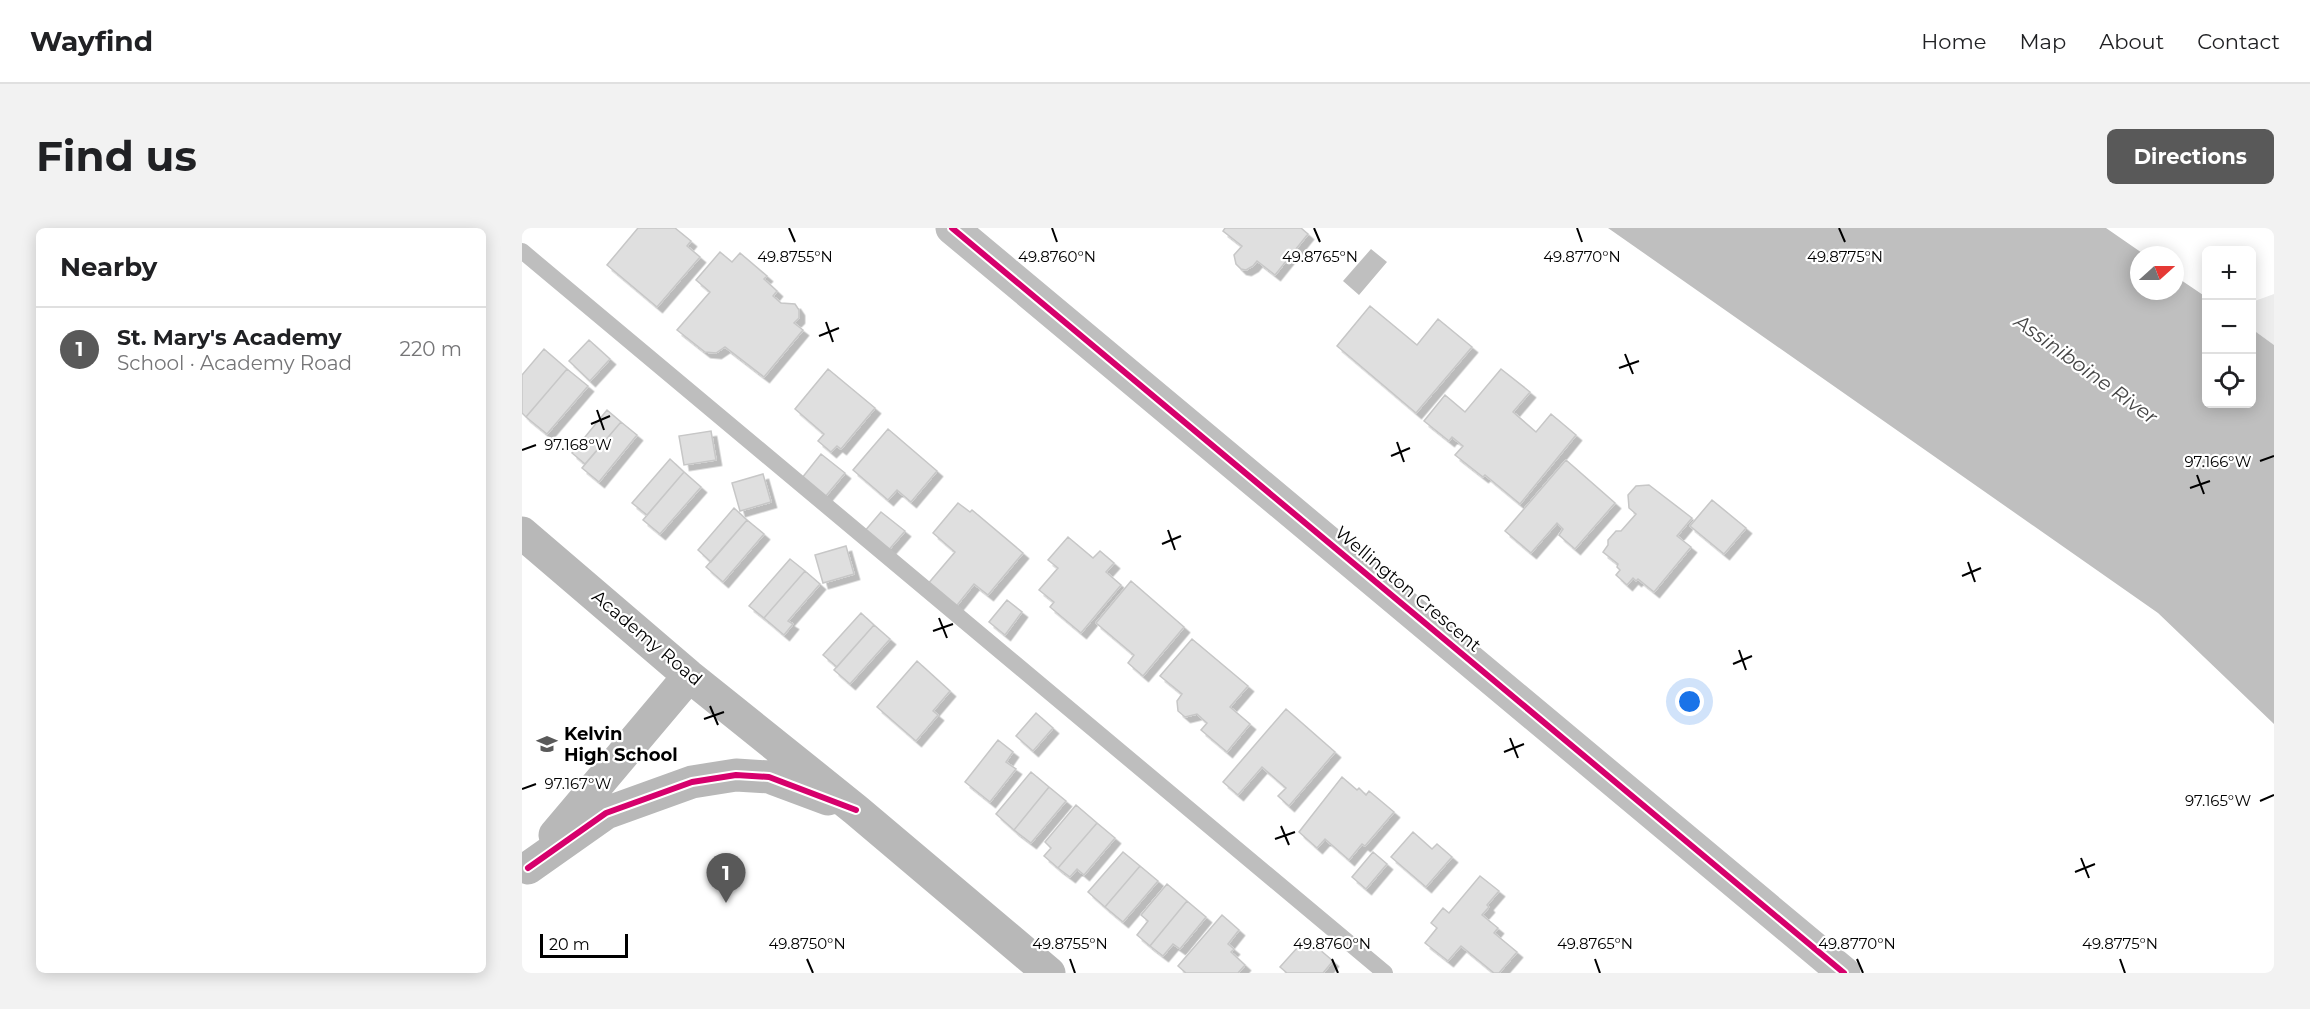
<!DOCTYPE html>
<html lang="en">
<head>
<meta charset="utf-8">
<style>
  body { margin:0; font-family:Montserrat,sans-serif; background:#f2f2f2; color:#202124 }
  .controls { position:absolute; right:18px; top:18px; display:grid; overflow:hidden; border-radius:9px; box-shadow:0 3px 15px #0003 }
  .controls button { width:54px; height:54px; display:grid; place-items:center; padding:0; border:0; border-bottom:2px solid #e0e0e0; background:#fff; color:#202124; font:30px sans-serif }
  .compass { position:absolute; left:1608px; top:18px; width:54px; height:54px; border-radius:50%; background:#fff; box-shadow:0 3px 15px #0003; rotate:69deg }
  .scale { position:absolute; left:18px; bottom:15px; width:88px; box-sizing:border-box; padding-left:6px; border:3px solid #000; border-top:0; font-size:16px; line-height:21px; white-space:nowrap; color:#000; -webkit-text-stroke:4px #fff; paint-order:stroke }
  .you { position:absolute; left:1168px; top:474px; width:21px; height:21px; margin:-15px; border:4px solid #fff; border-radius:50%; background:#1a73e8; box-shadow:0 0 0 9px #1a73e833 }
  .badge { display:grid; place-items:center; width:39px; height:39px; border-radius:50%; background:#595959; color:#fff; font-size:20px; font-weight:700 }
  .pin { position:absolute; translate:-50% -50px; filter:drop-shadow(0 2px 3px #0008) }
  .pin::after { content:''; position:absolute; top:32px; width:21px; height:18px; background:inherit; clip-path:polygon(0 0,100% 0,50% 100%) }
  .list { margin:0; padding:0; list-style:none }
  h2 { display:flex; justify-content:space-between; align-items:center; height:78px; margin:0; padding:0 24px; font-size:26px }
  h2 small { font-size:20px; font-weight:400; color:#757577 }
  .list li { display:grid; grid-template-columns:39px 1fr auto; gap:18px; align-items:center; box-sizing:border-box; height:84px; padding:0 24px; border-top:2px solid #e0e0e0 }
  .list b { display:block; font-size:22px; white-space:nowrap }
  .list p { margin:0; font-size:20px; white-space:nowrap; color:#757577 }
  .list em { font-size:20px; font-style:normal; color:#757577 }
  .icon { flex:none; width:33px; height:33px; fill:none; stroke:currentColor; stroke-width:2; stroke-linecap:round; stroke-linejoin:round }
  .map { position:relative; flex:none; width:1752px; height:745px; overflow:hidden; border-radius:9px }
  header { display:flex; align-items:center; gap:36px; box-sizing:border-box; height:84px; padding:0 30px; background:#fff; border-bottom:2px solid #e0e0e0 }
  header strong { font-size:28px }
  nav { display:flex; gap:33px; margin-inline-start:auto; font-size:21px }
  .intro { display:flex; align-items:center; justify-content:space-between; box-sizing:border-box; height:144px; padding:0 36px }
  h1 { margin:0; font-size:42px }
  .button { padding:15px 27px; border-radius:9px; background:#595959; color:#fff; font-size:21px; font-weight:700 }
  main { display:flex; gap:36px; padding:0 36px }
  aside { flex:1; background:#fff; border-radius:9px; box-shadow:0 3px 15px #0003 }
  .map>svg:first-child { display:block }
  .green { fill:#ececec }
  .water { fill:#bfbfbf }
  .building { fill:#dfdfdf; stroke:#c7c7c7; stroke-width:1.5; filter:url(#shadow) }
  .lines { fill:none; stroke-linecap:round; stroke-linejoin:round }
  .lane { stroke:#bebebe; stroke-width:16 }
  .street { stroke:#bebebe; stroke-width:33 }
  .secondary { stroke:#b8b8b8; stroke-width:33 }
  .cycleway-casing { stroke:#fff; stroke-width:10 }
  .cycleway { stroke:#d6006c; stroke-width:6 }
  .ticks { fill:none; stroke:#000; stroke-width:2 }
  .labels { text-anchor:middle; stroke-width:4.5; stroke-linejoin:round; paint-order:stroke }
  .street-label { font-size:18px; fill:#000; stroke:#fff }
  .poi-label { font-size:18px; font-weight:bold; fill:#000; stroke:#fff; text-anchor:start }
  .water-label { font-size:20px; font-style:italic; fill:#444; stroke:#fff }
  .ticks-label { font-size:15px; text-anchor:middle; fill:#000; stroke:#fff; stroke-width:4.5; stroke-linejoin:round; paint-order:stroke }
</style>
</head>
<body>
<header>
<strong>Wayfind</strong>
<nav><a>Home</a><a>Map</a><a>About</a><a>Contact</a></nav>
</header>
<div class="intro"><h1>Find us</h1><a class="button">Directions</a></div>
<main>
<aside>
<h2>Nearby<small></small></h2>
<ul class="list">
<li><span class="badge">1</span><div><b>St. Mary's Academy</b><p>School · Academy Road</p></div><em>220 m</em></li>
</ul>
</aside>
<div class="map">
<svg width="1752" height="745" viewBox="0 0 1752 745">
  <defs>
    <filter id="shadow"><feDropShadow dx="5.5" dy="5.5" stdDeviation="0" flood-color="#0004"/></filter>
  </defs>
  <rect width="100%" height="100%" fill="#fff"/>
  <path class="green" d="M1752,66V117L1730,101V74Z"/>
  <path class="water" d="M1086,0H1584L1623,27H1617V63H1653V48L1684,69V176H1730V101L1752,117V496L1636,385Z
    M849,21L865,34L837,67L821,53Z"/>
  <path class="building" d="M116,0H153L169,13L165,18L178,29L135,79L85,37Z
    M703,0H779L786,6L753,47L735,33L731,38L724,42L719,41L714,36L712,27L720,18L701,3Z
    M198,24L210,34L218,25L245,48L242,51L255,63L251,68L259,75L273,76L277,82V90L272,95L281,102L242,149L203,119L194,125L183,124L155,102L188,64L174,52Z
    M848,78L895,117L916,91L950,119L894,185L815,118Z
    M67,112L88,131L68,153L47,133Z
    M22,121L45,141L4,189L0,185V147Z
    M45,141L66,158L25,206L4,189Z
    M306,141L353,180L319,221L315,218L309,224L296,213L302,206L273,181Z
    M979,141L1008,164L991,184L1014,204L1029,186L1054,207L998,276L963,247L961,249L933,227L941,218L930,209L927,213L902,193L923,167L943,184Z
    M85,182L99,194L63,236L50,225Z
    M99,194L115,207L77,254L60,240Z
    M366,201L415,243L389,274L375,262L366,272L331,242Z
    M189,203L194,232L162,237L157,208Z
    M299,226L323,245L303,269L280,250Z
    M148,231L162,244L125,287L110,275Z
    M1044,232L1093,275L1053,321L1037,307L1041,301L1035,295L1009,325L983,303Z
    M162,244L179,259L138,306L121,292Z
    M241,246L249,274L218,283L210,255Z
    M1127,257L1170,290L1155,308L1169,319L1132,364L1116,351L1114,353L1111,350L1105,357L1094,347L1098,342L1095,339L1096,336L1081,324L1086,317V312L1094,303H1099L1114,286L1107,280L1106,267L1114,258Z
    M1190,272L1224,300L1202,326L1168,298Z
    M436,275L448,284L450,282L501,325L466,367L452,356L432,381L405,357L433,324L411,305Z
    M212,280L225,292L189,334L176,322Z
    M359,284L383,303L365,324L342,304Z
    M225,292L242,306L201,354L184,339Z
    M546,309L571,330L578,323L592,335L584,344L599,357L559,405L528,379L532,374L517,362L536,340L526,332Z
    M324,318L332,346L301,355L293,327Z
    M268,331L283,343L242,390L227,378Z
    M283,343L298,356L266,393L271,396L262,407L242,390Z
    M609,353L662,399L621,448L606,435L612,427L574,395Z
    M485,372L500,384L483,407L467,394Z
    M339,385L352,397L315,439L301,427Z
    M352,397L368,411L328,456L312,442Z
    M670,411L726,458L708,479L728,496L705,524L679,502L685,495L675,486L663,489L656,483L655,473L660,466L638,448Z
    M395,433L428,463L411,483L416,487L394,513L355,479Z
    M764,481L813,524L767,578L756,568L764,560L740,539L716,567L701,554Z
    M514,485L531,500L511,523L494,508Z
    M476,512L491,524L484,534L494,541L468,574L443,554Z
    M509,544L527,559L492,602L474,586Z
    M820,549L835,562L837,560L844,567L847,563L872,584L843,618L840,616L827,632L803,611L795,620L777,604Z
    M527,559L544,573L509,615L492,602Z
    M554,577L575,595L536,640L522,628L529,620L523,614Z
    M575,595L593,610L562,647L555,641L548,649L536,640Z
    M891,604L910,621L915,616L930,629L904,659L869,629Z
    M601,624L618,638L583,679L566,664Z
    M851,624L865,636L844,661L830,649Z
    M618,638L636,653L601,694L583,679Z
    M958,648L977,663L965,677L967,679L960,687L976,700L972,705L995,724L977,745H972L939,718L926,733L903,715L915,700L909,695L921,680L927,685Z
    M645,656L665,673L628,718L615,707L626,693L619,687Z
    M665,673L684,689L658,721L651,716L641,728L628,718Z
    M700,687L717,702L706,716L712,721L709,724L723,737L716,745H664L656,738Z
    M784,710L811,733L801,745H765L758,739Z"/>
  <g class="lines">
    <path class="lane" d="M0,23L863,745"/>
    <path class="street" d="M430,0L1322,745"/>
    <path class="secondary" d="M0,305L167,448L334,582L527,745
      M33,607L167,448
      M6,640L84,585L170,554L214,547L247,549L306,571"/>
    <g class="cycleway-casing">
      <path id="cycleway" d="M430,0L1322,745
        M6,640L84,585L170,554L214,547L247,549L334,582"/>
    </g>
    <use href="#cycleway" class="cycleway"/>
  </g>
  <path class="ticks" d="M267,0L273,14M530,0L535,14M792,0L798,14M1055,0L1060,14M1317,0L1323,14M304,94L311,114M297,108L317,100M1103,126L1111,146M1097,140L1117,133M75,182L82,202M69,196L88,188M875,214L882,234M0,222L14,217M869,228L888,220M1738,233L1752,228M1675,247L1682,266M1668,260L1688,253M646,302L653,322M640,316L659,308M1446,334L1453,354M1440,348L1459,340M417,390L425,410M411,403L431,396M1217,422L1224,442M1211,436L1230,428M188,478L196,497M182,491L202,484M988,510L996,530M982,524L1002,516M0,561L14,556M1738,573L1752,567M759,598L767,617M753,611L773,604M1559,630L1567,650M1553,644L1573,636M285,731L291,745M548,731L553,745M810,731L816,745M1073,731L1078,745M1335,731L1341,745M1598,731L1603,745"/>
  <defs>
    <g id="school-bare" transform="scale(1.62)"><path d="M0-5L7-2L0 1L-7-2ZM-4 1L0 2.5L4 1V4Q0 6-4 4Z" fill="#595959" stroke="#fff" stroke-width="2.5" paint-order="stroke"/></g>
  </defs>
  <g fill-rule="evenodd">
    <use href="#school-bare" x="25" y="516"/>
  </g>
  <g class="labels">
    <g class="street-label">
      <text transform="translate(886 361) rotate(40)" y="6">Wellington Crescent</text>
      <text transform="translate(125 410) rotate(40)" y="6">Academy Road</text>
    </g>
    <g class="poi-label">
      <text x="42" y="512">Kelvin<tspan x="42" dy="21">High School</tspan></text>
    </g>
    <g class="water-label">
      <text transform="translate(1564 141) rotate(36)" y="7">Assiniboine River</text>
    </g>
  </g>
  <g class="ticks-label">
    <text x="273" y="34">49.8755°N</text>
    <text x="535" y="34">49.8760°N</text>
    <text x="798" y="34">49.8765°N</text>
    <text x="1060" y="34">49.8770°N</text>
    <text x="1323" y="34">49.8775°N</text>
    <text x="56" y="222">97.168°W</text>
    <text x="1696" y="239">97.166°W</text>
    <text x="56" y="561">97.167°W</text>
    <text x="1696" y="578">97.165°W</text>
    <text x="285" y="721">49.8750°N</text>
    <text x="548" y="721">49.8755°N</text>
    <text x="810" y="721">49.8760°N</text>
    <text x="1073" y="721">49.8765°N</text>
    <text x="1335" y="721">49.8770°N</text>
    <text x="1598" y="721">49.8775°N</text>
  </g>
</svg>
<div class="controls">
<button>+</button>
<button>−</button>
<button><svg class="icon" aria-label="locate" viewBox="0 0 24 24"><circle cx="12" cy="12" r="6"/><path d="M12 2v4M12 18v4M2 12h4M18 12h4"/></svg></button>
</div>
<svg class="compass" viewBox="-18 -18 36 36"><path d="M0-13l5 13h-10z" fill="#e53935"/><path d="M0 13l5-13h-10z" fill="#757577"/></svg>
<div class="scale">20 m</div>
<div class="you"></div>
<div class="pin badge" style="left:204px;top:675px">1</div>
</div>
</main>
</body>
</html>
